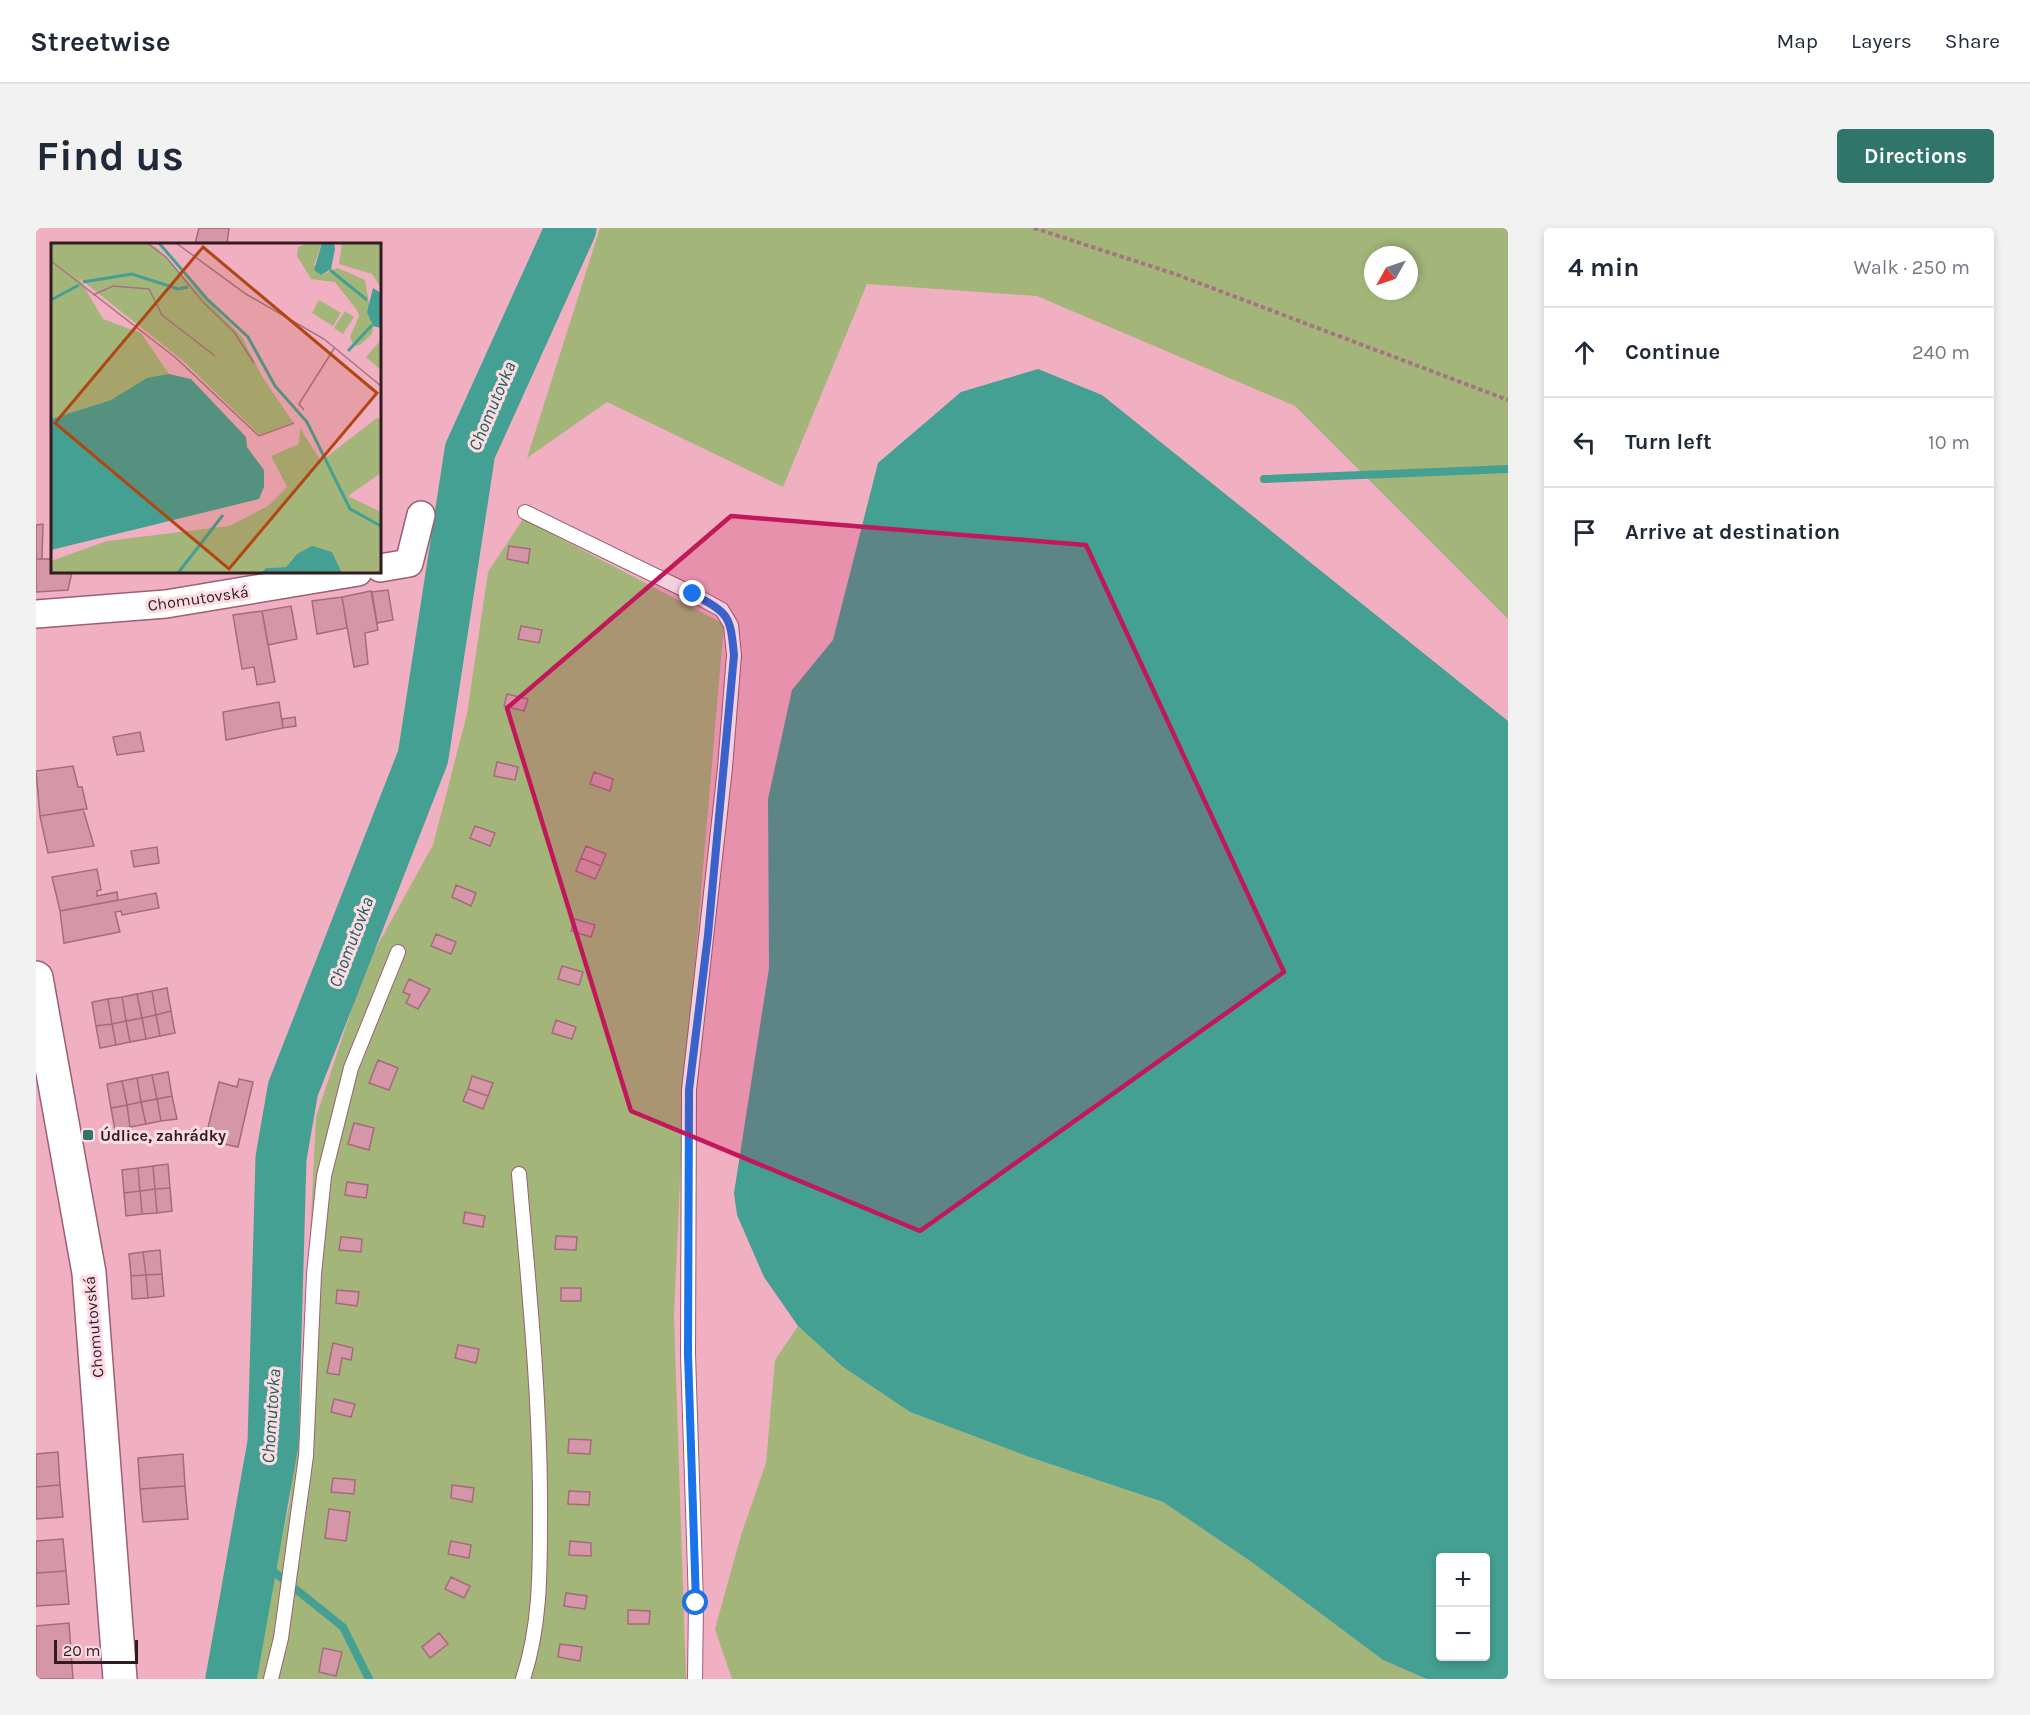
<!DOCTYPE html>
<html lang="en">
<head>
<meta charset="utf-8">
<style>
  body { margin:0; font-family:Karla,sans-serif; background:#f2f2f3; color:#1f2937 }
  .controls { position:absolute; right:18px; bottom:18px; display:grid; overflow:hidden; border-radius:6px; box-shadow:0 3px 9px #0003 }
  .controls button { width:54px; height:54px; display:grid; place-items:center; padding:0; border:0; border-bottom:2px solid #e0e1e3; background:#fff; color:#1f2937; font:30px sans-serif }
  .compass { position:absolute; left:1328px; top:18px; width:54px; height:54px; border-radius:50%; background:#fff; box-shadow:0 3px 9px #0003; rotate:230deg }
  .scale { position:absolute; left:18px; bottom:15px; width:84px; box-sizing:border-box; padding-left:6px; border:3px solid #331b22; border-top:0; font-size:16px; line-height:21px; white-space:nowrap; color:#331b22; -webkit-text-stroke:4px #fddbe3; paint-order:stroke }
  .stop { position:absolute; width:18px; height:18px; margin:-14px; border:4px solid #1a73e8; border-radius:50%; background:#fff }
  .stop.end { background:#1a73e8; border-color:#fff; box-shadow:0 2px 6px #0008 }
  .list { margin:0; padding:0; list-style:none }
  h2 { display:flex; justify-content:space-between; align-items:center; height:78px; margin:0; padding:0 24px; font-size:26px }
  h2 small { font-size:20px; font-weight:400; color:#747a83 }
  .list li { display:grid; grid-template-columns:39px 1fr auto; gap:18px; align-items:center; box-sizing:border-box; height:90px; padding:0 24px; border-top:2px solid #e0e1e3 }
  .list b { display:block; font-size:22px; white-space:nowrap }
  .list em { font-size:20px; font-style:normal; color:#747a83 }
  .icon { flex:none; width:33px; height:33px; fill:none; stroke:currentColor; stroke-width:2; stroke-linecap:round; stroke-linejoin:round }
  .map { position:relative; flex:none; width:1472px; height:1451px; overflow:hidden; border-radius:6px }
  header { display:flex; align-items:center; gap:36px; box-sizing:border-box; height:84px; padding:0 30px; background:#fff; border-bottom:2px solid #e0e1e3 }
  header strong { font-size:28px }
  nav { display:flex; gap:33px; margin-inline-start:auto; font-size:21px }
  .intro { display:flex; align-items:center; justify-content:space-between; box-sizing:border-box; height:144px; padding:0 36px }
  h1 { margin:0; font-size:42px }
  .button { padding:15px 27px; border-radius:6px; background:#30756a; color:#fff; font-size:21px; font-weight:700 }
  main { display:flex; gap:36px; padding:0 36px }
  aside { flex:1; background:#fff; border-radius:6px; box-shadow:0 3px 9px #0003 }
  .map>svg:first-child { display:block }
  .green { fill:#a4b57a; fill-rule:evenodd }
  .water { fill:#44a092; fill-rule:evenodd }
  .lines { fill:none; stroke-linecap:round; stroke-linejoin:round }
  .stream { stroke:#44a092; stroke-width:8 }
  .river { stroke:#44a092; stroke-width:51 }
  .building { fill:#d597a8; stroke:#a56a7b; stroke-width:1.5 }
  .lane-casing { stroke:#9a6071; stroke-width:16 }
  .street-casing { stroke:#9a6071; stroke-width:30 }
  .secondary-casing { stroke:#9a6071; stroke-width:36 }
  .path { stroke:#a47481; stroke-width:4; stroke-dasharray:4.5 3; stroke-linecap:butt }
  .lane { stroke:#fff; stroke-width:14 }
  .street { stroke:#fff; stroke-width:27 }
  .secondary { stroke:#fff; stroke-width:33 }
  .route { stroke:#1a73e8; stroke-width:8 }
  .marked { fill:#c2185b; fill-opacity:0.2; stroke:#c2185b; stroke-width:4.5; stroke-linejoin:round }
  .poi-dot { fill:#30756a; stroke:#fddbe3; stroke-width:2 }
  .labels { text-anchor:middle; stroke-width:6; stroke-linejoin:round; paint-order:stroke }
  .street-label { font-size:16px; fill:#331b22; stroke:#fddbe3 }
  .poi-label { font-size:16px; font-weight:bold; fill:#331b22; stroke:#fddbe3; text-anchor:start }
  .water-label { font-size:18px; font-style:italic; fill:#196358; stroke:#fddbe3 }
  .inset-river { fill:none; stroke:#44a092; stroke-width:3 }
  .inset-road { fill:none; stroke:#a47481; stroke-width:1.5 }
  .view { fill:#b24613; fill-opacity:0.15; stroke:#b24613; stroke-width:3 }
  .inset-edge { fill:none; stroke:#331b22; stroke-width:3 }
</style>
</head>
<body>
<header>
<strong>Streetwise</strong>
<nav><a>Map</a><a>Layers</a><a>Share</a></nav>
</header>
<div class="intro"><h1>Find us</h1><a class="button">Directions</a></div>
<main>
<div class="map">
<svg width="1472" height="1451" viewBox="0 0 1472 1451">
  <rect width="100%" height="100%" fill="#f0b0c1"/>
  <path class="green" d="M564,0H1472V391L1259,178L1001,68L831,56L747,259L571,174L491,230ZM1337,27H1373V63H1337Z
    M487,291L688,396L648,863L638,1088L650,1451H216L254,1272L269,1111L280,889L330,738L397,617L431,486L452,344Z
    M762,1098L807,1139L874,1184L993,1229L1127,1274L1217,1335L1347,1432L1391,1451H696L679,1401L705,1307L730,1235L739,1132Z"/>
  <path class="water" d="M1002,141L1066,167L1472,493V1451H1391L1347,1432L1217,1335L1127,1274L993,1229L874,1184L807,1139L762,1098L728,1049L701,987L698,965L733,740L732,571L756,462L797,412L842,235L925,164ZM1404,1330H1450V1428H1404Z"/>
  <g class="lines">
    <path class="stream" d="M1228,251L1472,241
      M217,1327L307,1399L333,1451"/>
    <path class="river" d="M195,1451L237,1215L245,930L257,861L387,529L434,223L535,0"/>
  </g>
  <path class="building" d="M163,0H193L191,16H159Z
    M7,296L6,331H0V297Z
    M473,318L494,321L492,335L471,331Z
    M0,331H16V344H36L32,362L0,364Z
    M352,362L357,392L341,395L336,364Z
    M335,363L342,402L329,405L332,436L318,439L306,369Z
    M306,369L311,400L281,406L276,373Z
    M255,378L261,411L232,417L226,383Z
    M226,383L239,454L221,457L218,439L206,441L197,387Z
    M485,398L506,402L503,415L482,411Z
    M471,466L492,471L488,483L468,478Z
    M243,474L247,500L190,512L187,484Z
    M259,489L260,498L247,500L246,491Z
    M104,504L108,523L81,527L77,509Z
    M461,534L482,539L479,552L458,548Z
    M37,538L42,559H46L51,581L4,588L0,543Z
    M558,544L577,551L574,563L554,556Z
    M47,581L58,618L12,625L4,588Z
    M439,598L459,605L454,618L434,610Z
    M550,618L570,626L565,638L545,630Z
    M121,619L123,635L98,639L95,623Z
    M545,630L565,638L559,651L540,643Z
    M61,641L65,662L61,663V668L81,664L82,672L24,683L16,649Z
    M420,657L440,665L435,678L416,669Z
    M120,665L123,680L86,687L85,683L79,684L84,704L28,715L24,683Z
    M539,691L559,697L555,709L535,703Z
    M400,706L420,714L415,726L395,718Z
    M526,738L547,744L543,757L522,751Z
    M373,751L394,761L382,781L370,775L374,767L367,764Z
    M131,760L135,783L120,787L116,763Z
    M116,763L120,787L106,790L101,766Z
    M101,766L106,790L90,793L86,769Z
    M86,769L90,793L76,796L72,771Z
    M72,771L76,796L60,798L56,774Z
    M135,783L139,805L124,808L120,787Z
    M120,787L124,808L110,811L106,790Z
    M106,790L110,811L94,814L90,793Z
    M520,792L540,799L536,811L516,805Z
    M90,793L94,814L80,817L76,796Z
    M76,796L80,817L64,820L60,798Z
    M342,832L362,840L353,862L333,855Z
    M132,844L136,868L121,871L116,847Z
    M116,847L121,871L105,874L101,850Z
    M436,848L457,855L452,868L432,861Z
    M101,850L105,874L91,877L86,853Z
    M203,851L217,854L202,919L169,912L183,854L201,859Z
    M86,853L91,877L75,880L71,856Z
    M432,861L452,868L447,881L427,873Z
    M136,868L141,891L125,893L121,871Z
    M121,871L125,893L110,896L105,874Z
    M105,874L110,896L94,899L91,877Z
    M91,877L94,899L79,902L75,880Z
    M318,895L338,900L333,922L312,916Z
    M132,936L134,960L119,961L117,938Z
    M117,938L119,961L104,963L102,940Z
    M102,940L104,963L88,965L86,942Z
    M311,954L332,957L330,970L309,967Z
    M134,960L136,983L121,985L119,961Z
    M119,961L121,985L106,986L104,963Z
    M104,963L106,986L90,988L88,965Z
    M429,984L449,988L447,999L427,995Z
    M520,1008L541,1009L540,1022L519,1021Z
    M305,1009L326,1011L325,1024L303,1022Z
    M124,1022L126,1046L110,1047L107,1024Z
    M107,1024L110,1047L95,1048L93,1026Z
    M126,1046L128,1068L112,1070L110,1047Z
    M110,1047L112,1070L96,1071L95,1048Z
    M525,1060H545V1073H525Z
    M301,1062L323,1064L321,1078L300,1075Z
    M297,1115L317,1120L315,1132L306,1130L303,1147L291,1145Z
    M422,1117L443,1121L440,1135L419,1130Z
    M298,1171L319,1176L315,1189L295,1184Z
    M533,1211L555,1212L554,1226L532,1225Z
    M22,1224L24,1257L0,1259V1226Z
    M147,1226L149,1258L104,1261L102,1230Z
    M297,1250L319,1252L318,1266L295,1264Z
    M24,1257L27,1289L0,1291V1259Z
    M416,1257L438,1260L436,1274L415,1270Z
    M149,1258L152,1291L107,1294L104,1261Z
    M533,1263L554,1264L553,1277L532,1276Z
    M293,1281L314,1284L310,1313L289,1310Z
    M27,1311L30,1343L0,1345V1313Z
    M415,1313L435,1317L433,1330L412,1326Z
    M534,1313L555,1315V1328L533,1327Z
    M30,1343L33,1376L0,1378V1345Z
    M415,1349L434,1358L428,1370L409,1361Z
    M530,1365L551,1368L549,1381L528,1378Z
    M592,1382L614,1383L613,1396H592Z
    M33,1395L37,1451H0V1398Z
    M403,1405L412,1416L394,1430L386,1419Z
    M524,1416L546,1419L544,1433L522,1429Z
    M287,1420L306,1424L300,1448L283,1444Z"/>
  <g class="lines">
    <g class="lane-casing">
      <path id="lane" d="M489,284L657,366L686,382L695,397L698,427L689,540L653,862L652,1126L660,1375L659,1451
        M483,946C493,1061 505,1177 504,1293C504,1347 504,1399 487,1451
        M235,1451L245,1410L270,1228L278,1046L288,948L315,840L362,724"/>
    </g>
    <g class="street-casing">
      <path id="street" d="M344,340L373,335L385,287
        M0,386L130,376L322,344"/>
    </g>
    <g class="secondary-casing">
      <path id="secondary" d="M0,750L53,1045L84,1451"/>
    </g>
    <path class="path" d="M998,0L1139,46L1472,172"/>
    <use href="#lane" class="lane"/>
    <use href="#street" class="street"/>
    <use href="#secondary" class="secondary"/>
  </g>
  <g class="lines">
    <path class="route" d="M657,366C693,386 694,386 698,427L672,707L653,862L652,1126L660,1375"/>
  </g>
  <path class="marked" d="M695,288L1050,317L1248,744L884,1003L595,883L471,480Z"/>
  <rect class="poi-dot" x="46" y="901" width="12" height="12" rx="3"/>
  <g class="labels">
    <g class="street-label">
      <text transform="translate(162 370) rotate(-8)" y="6">Chomutovská</text>
      <text transform="translate(57 1099) rotate(-95)" y="6">Chomutovská</text>
    </g>
    <g class="poi-label">
      <text x="64" y="913">Údlice, zahrádky</text>
    </g>
    <g class="water-label">
      <text transform="translate(456 178) rotate(-67)" y="6">Chomutovka</text>
      <text transform="translate(315 714) rotate(-69)" y="6">Chomutovka</text>
      <text transform="translate(235 1188) rotate(-86)" y="6">Chomutovka</text>
    </g>
  </g>
  <g transform="translate(15 15)">
    <rect width="330" height="330" fill="#f0b0c1"/>
    <path d="M0,0H96L105,4L191,94L212,135L242,179L209,192L131,117L28,35L52,76L90,90L118,131L60,157L0,176ZM258,0H271L263,22L270,32L287,25L314,37L322,84L321,91L309,102L303,103L299,94L308,73L305,66L284,39L260,36L246,13L247,4ZM291,0H330V45L321,31L288,21ZM268,57L290,70L282,83L261,70ZM294,68L303,74L292,91L283,85ZM330,97V127L315,114ZM326,175L330,176V230L297,253L330,269V330H291L281,309L246,311L235,324L215,325L210,330H0V318L56,298L178,283L217,263L236,244L220,213L248,201L249,185L270,218Z" fill="#a4b57a"/>
    <path d="M271,0H283L284,6L280,26L270,32L263,27ZM322,45L330,50V85L322,83L316,69ZM118,131L140,136L195,194L196,204L213,227V244L208,256L0,307V176L60,157L96,135ZM261,303L281,309L291,330H210L215,325L235,324L246,311Z" fill="#44a092"/>
    <path class="inset-river" d="M108,0L156,56L197,94L224,143L256,179L299,266L330,283M279,27L316,57M32,39L81,31L127,46L137,44M0,57L28,42M297,108L321,82M127,330L172,272"/>
    <path class="inset-road" d="M96,0L115,14L152,59L183,89L203,120M125,0L195,51L273,96L330,143M0,18L125,115L208,193L243,180M42,52L62,43L98,46L111,72L164,113M253,167L248,161L284,104"/>
    <path class="view" d="M152,4L326,150L178,326L4,180Z"/>
    <rect width="330" height="330" class="inset-edge"/>
  </g>
</svg>
<div class="controls">
<button>+</button>
<button>−</button>
</div>
<svg class="compass" viewBox="-18 -18 36 36"><path d="M0-13l5 13h-10z" fill="#e53935"/><path d="M0 13l5-13h-10z" fill="#747a83"/></svg>
<div class="scale">20 m</div>
<div class="stop" style="left:660px;top:1375px"></div>
<div class="stop end" style="left:657px;top:366px"></div>
</div>
<aside>
<h2>4 min<small>Walk · 250 m</small></h2>
<ul class="list">
<li><svg class="icon" aria-label="ahead" viewBox="0 0 24 24"><path d="M12 20V5M6 11l6-6 6 6"/></svg><div><b>Continue</b></div><em>240 m</em></li>
<li><svg class="icon" aria-label="left" viewBox="0 0 24 24"><path d="M17 20v-9H6M10 6l-5 5 5 5"/></svg><div><b>Turn left</b></div><em>10 m</em></li>
<li><svg class="icon" aria-label="arrive" viewBox="0 0 24 24"><path d="M6 21V4h12l-3 4 3 4H6"/></svg><div><b>Arrive at destination</b></div></li>
</ul>
</aside>
</main>
</body>
</html>
